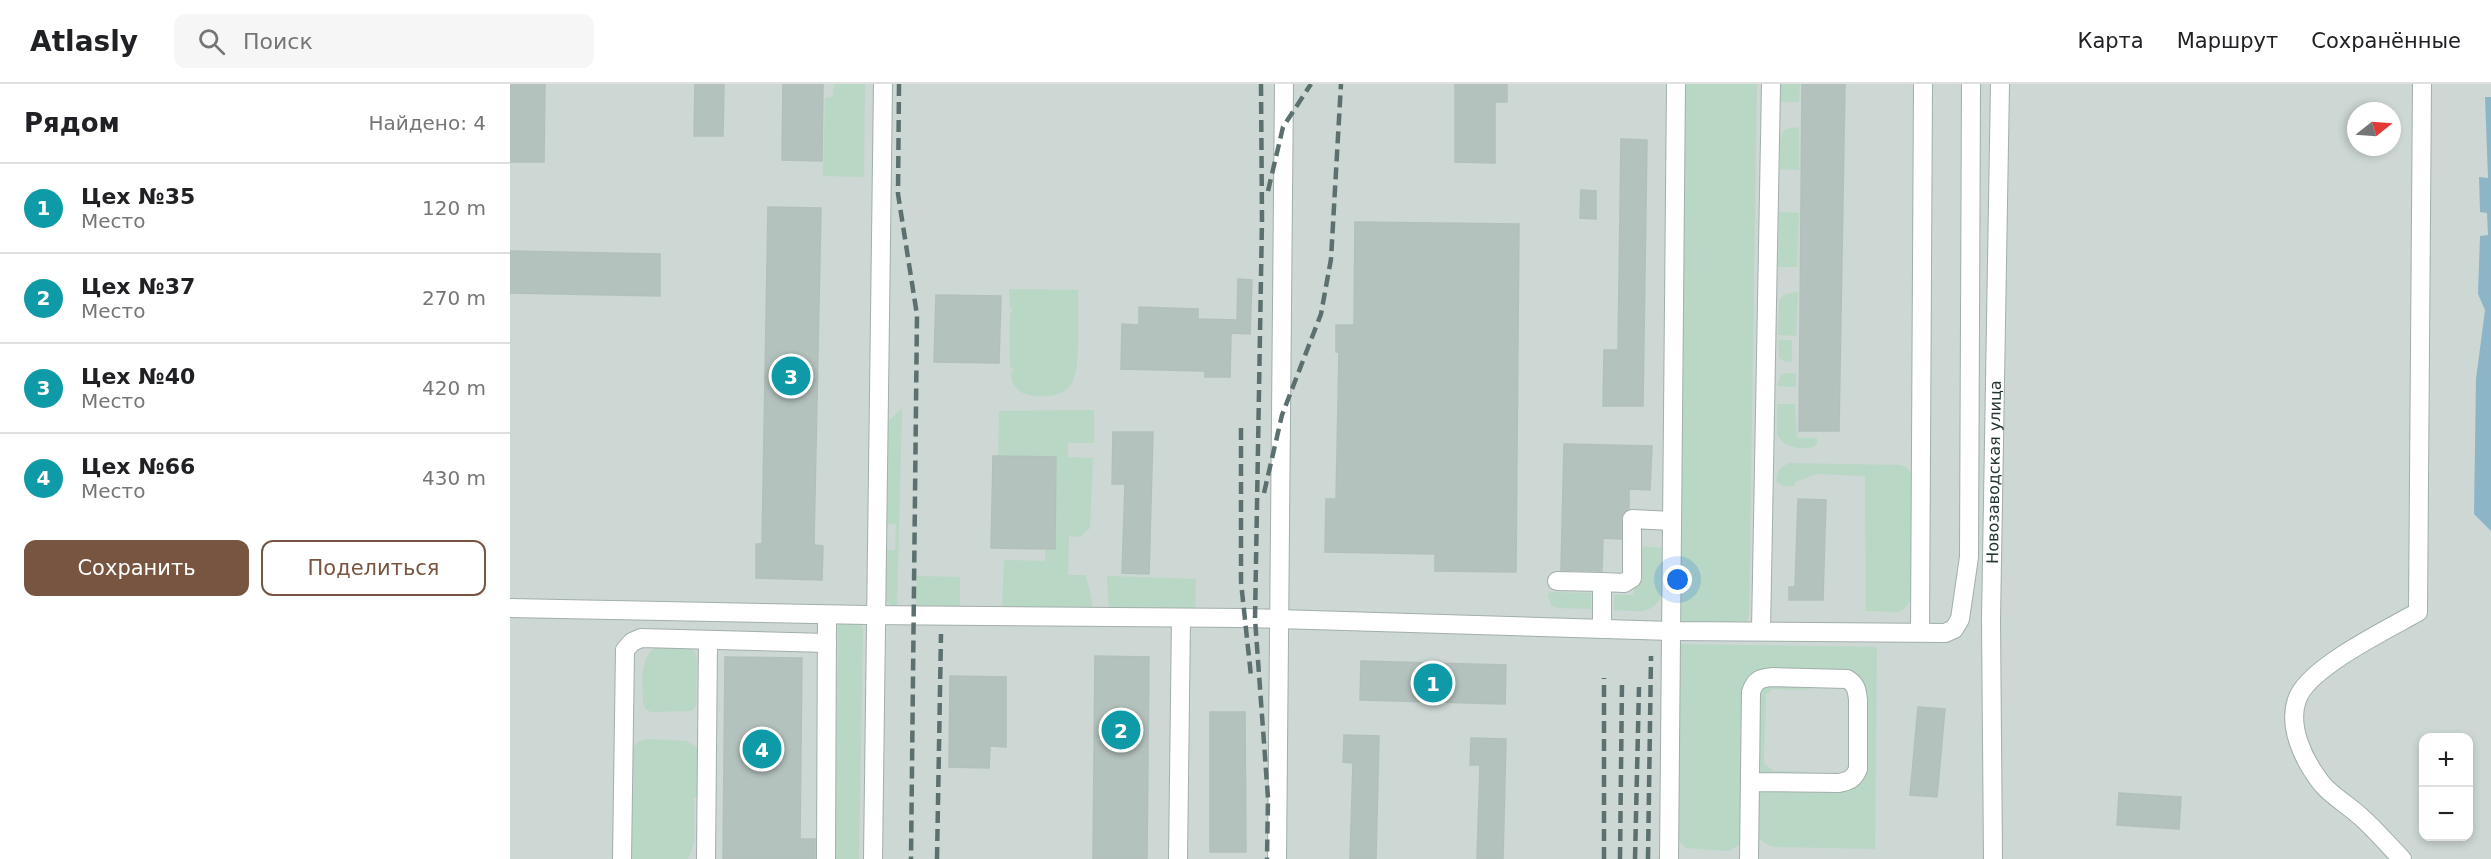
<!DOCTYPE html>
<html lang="ru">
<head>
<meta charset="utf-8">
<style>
  body { margin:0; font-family:"DejaVu Sans",sans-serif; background:#f6f6f6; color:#202124 }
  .controls { position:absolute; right:18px; bottom:18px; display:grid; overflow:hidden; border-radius:12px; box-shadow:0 3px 9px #0003 }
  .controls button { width:54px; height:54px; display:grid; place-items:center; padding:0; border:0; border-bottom:2px solid #e0e0e0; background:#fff; color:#202124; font:30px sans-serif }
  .compass { position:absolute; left:1837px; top:18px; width:54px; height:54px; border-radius:50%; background:#fff; box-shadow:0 3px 9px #0003; rotate:73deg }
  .you { position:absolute; left:1168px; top:496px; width:21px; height:21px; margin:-15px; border:4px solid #fff; border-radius:50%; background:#1a73e8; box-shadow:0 0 0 9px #1a73e833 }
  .badge { display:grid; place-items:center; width:39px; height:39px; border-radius:50%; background:#775540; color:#fff; font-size:20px; font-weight:700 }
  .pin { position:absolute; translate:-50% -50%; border:3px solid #fff; box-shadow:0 2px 6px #0006 }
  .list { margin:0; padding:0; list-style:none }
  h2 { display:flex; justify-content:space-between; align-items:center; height:78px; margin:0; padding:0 24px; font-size:26px }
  h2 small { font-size:20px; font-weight:400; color:#757577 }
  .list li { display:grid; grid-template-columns:39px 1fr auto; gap:18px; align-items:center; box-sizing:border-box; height:90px; padding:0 24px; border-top:2px solid #e0e0e0 }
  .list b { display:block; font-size:22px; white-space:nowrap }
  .list p { margin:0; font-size:20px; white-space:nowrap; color:#757577 }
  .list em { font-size:20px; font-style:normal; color:#757577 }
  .actions { display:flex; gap:12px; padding:18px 24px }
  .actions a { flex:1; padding:14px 0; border:2px solid #775540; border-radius:12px; text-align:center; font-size:21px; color:#775540 }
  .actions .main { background:#775540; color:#fff }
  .icon { flex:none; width:33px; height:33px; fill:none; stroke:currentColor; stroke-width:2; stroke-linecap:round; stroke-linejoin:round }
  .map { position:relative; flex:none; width:1981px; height:775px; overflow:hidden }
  header { display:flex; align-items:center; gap:36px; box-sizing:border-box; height:84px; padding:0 30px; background:#fff; border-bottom:2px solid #e0e0e0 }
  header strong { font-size:28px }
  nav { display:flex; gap:33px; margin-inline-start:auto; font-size:21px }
  .search { width:420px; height:54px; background:#f6f6f6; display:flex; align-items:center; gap:15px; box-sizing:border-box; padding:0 21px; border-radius:12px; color:#757577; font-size:22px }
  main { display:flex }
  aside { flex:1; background:#fff }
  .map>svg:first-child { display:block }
  .built { fill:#cdd7d4; fill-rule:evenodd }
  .green { fill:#b9d7c5 }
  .water { fill:#8cb6c7 }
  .building { fill:#b4c2be; stroke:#b2c0bc; stroke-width:1.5 }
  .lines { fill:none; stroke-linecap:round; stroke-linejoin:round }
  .minor-casing { stroke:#a2afac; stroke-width:20 }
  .minor { stroke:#fff; stroke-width:18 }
  .rail { stroke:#5c716f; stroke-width:4.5; stroke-dasharray:12 6; stroke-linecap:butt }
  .labels { text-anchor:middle; stroke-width:6; stroke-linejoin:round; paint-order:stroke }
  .street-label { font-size:16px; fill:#223533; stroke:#eef5f2 }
</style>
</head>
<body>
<header>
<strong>Atlasly</strong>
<div class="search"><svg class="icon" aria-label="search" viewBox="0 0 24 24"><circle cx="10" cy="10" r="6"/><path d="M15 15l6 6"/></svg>Поиск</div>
<nav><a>Карта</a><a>Маршрут</a><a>Сохранённые</a></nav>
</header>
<main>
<aside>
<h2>Рядом<small>Найдено: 4</small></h2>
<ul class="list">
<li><span class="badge" style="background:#0f9aa8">1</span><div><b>Цех №35</b><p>Место</p></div><em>120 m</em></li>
<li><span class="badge" style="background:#0f9aa8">2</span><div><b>Цех №37</b><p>Место</p></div><em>270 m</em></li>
<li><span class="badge" style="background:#0f9aa8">3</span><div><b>Цех №40</b><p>Место</p></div><em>420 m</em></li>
<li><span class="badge" style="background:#0f9aa8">4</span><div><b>Цех №66</b><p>Место</p></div><em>430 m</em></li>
</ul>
<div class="actions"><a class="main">Сохранить</a><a>Поделиться</a></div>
</aside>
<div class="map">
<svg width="1981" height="775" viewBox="0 0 1981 775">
  <rect width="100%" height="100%" fill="#dee8e5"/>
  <path class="built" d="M0,0H1981V775H0ZM1846,27H1882V63H1846ZM1914,654H1958V752H1914Z"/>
  <path class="green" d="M324,0H355L354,93L313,92L315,14L323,13Z
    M1166,0H1247L1239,532L1236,539L1174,540L1169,534Z
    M1271,0H1290L1289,18H1270Z
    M1289,43V86L1270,85L1269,56L1275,45Z
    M1269,128L1289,129L1287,183H1268Z
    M499,205L568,206C568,223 568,240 568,258C567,291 567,315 525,312C510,311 503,304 500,289H502L503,284L500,283V229H502V224H500Z
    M1288,208L1286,252L1268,251L1269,216L1276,210Z
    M1268,256H1282V278L1274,277L1269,274Z
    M1276,289H1286V303L1267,302L1270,292Z
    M1267,320H1285L1287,354H1307V359L1304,363C1289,366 1274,364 1267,350Z
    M392,324L387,527L375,516L372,466H385L386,440L373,439L375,340Z
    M584,326V359H558V373L583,374L580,444L570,453L559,452L558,491H576L583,523L579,527H492L494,476L535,477L538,386L488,385L489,327Z
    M1279,379L1390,381L1397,384L1403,393L1402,509C1400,519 1397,524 1388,528L1356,527L1355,392L1306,390L1285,398V402H1273L1267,398C1265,389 1271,382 1279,379Z
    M1125,462L1156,464C1155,483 1161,522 1133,527C1124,528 1113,526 1104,526V511H1124Z
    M407,492L450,493V522L447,525L406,526Z
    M597,492L686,495L685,527H599Z
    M1040,508L1081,509V525L1047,524L1041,521L1038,511Z
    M346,537L351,541L353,547L349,775H325L328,542L331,538Z
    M1169,560L1367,563L1365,765L1265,763C1239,758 1247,731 1248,710L1252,707L1337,705L1351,603L1251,589L1230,760L1219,767L1176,764L1168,756Z
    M146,563H178L184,567L187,575L186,622L182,627L141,628L135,625L133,619C133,599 128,575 146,563Z
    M1299,599V606L1262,605L1256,611L1254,679L1263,687L1297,688V693L1250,690L1248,687L1249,602Z
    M138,655L176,657L189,664L190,713L184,714V759L178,775H119L120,670C124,660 127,657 138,655Z"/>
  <path class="water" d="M1975,13H1981V447L1964,430L1966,295L1975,226L1968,210L1970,152L1978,151L1977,129L1970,128L1969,93L1978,94Z"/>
  <path class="building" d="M0,0H35L34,78H0Z
    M185,0H214L213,52H184Z
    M273,0H313L312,77L272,76Z
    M945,0H997V18H985V79L945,78Z
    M1292,0H1335L1329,347H1289Z
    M1111,55L1137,56L1133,322H1093L1094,266H1108Z
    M1071,106L1086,107V135L1070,134Z
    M258,123L311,124L304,461L313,462L312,496L246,494V460H252Z
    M845,138L1009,140L1006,488L925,487V470L815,468L816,415H826L829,268H826V241H844Z
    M0,167L150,170V212L0,209Z
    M728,195L742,196L740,250L721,249L720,293H695V287L611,285L612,240L629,241V223L688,225V235L727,236Z
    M426,211L491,212L489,279L424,278Z
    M603,348H643L639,490L612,489L615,400H602Z
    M1054,360L1142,362L1140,406L1119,405V425L1113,429L1111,434V455L1093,454L1092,487L1051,486Z
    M483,372L546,373L545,465L481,464Z
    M1288,415L1316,416L1313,516H1279V503H1285Z
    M585,572L639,573L637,775H583Z
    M215,573L292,574L290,755H305V775H213Z
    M851,577L996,581L995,620L850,616Z
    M440,592L496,593V663L480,662L479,684L439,683Z
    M1408,623L1435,625L1427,713L1400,711Z
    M700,628H735L736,768H700Z
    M834,651L869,652L866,775H840L843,679L833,678Z
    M961,654L996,655L993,775H967L970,681H960Z
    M1609,709L1671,713L1669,745L1607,741Z"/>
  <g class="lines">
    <g class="minor-casing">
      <g id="minor">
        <path d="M1047,497L1092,498"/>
        <path d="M0,524L357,531L735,534L1161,547L1435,549L1444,545L1450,535L1459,473L1461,0"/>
        <path d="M1092,545V498L1114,499L1122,494V435L1162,437"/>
        <path d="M1251,547L1261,0"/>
        <path d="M1410,548L1413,0"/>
        <path d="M112,775L115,566L122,558L131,554L317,559"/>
        <path d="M196,775L198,556"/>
        <path d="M316,775L317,531"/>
        <path d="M363,775L373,0"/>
        <path d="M668,775L671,534"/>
        <path d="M767,775L774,0"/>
        <path d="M1159,775L1166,0"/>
        <path d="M1239,775L1241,608C1245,596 1250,594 1263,593L1337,595C1346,600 1347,606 1348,616V685C1344,695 1339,697 1329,699L1240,698"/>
        <path id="s1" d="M1483,775L1481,536L1490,0"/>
        <path d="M1892,775C1878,761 1865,745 1850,732C1838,721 1822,712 1812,700C1794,677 1775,640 1789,611C1804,581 1878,545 1908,528L1912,0"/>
      </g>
    </g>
    <use href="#minor" class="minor"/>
    <path class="rail" d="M389,0L388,110L407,231L401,775
      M751,0L752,136L745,535L758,714L757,775
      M758,107L773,43L801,0
      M731,344V498L741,592
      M754,409L772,331L811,230L821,175L831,0
      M427,775L431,550
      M1094,775V594
      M1110,775L1112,598
      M1125,775L1129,603
      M1138,775L1141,572"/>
  </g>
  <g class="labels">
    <g class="street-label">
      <text dy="6" stroke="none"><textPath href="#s1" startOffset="387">Новозаводская улица</textPath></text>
    </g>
  </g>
</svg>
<div class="controls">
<button>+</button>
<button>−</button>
</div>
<svg class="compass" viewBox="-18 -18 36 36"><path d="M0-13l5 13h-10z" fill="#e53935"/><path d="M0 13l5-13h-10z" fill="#757577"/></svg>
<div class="you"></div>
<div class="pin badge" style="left:923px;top:599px;background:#0f9aa8">1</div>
<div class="pin badge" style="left:611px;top:646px;background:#0f9aa8">2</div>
<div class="pin badge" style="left:281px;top:292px;background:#0f9aa8">3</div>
<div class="pin badge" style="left:252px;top:665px;background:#0f9aa8">4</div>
</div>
</main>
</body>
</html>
